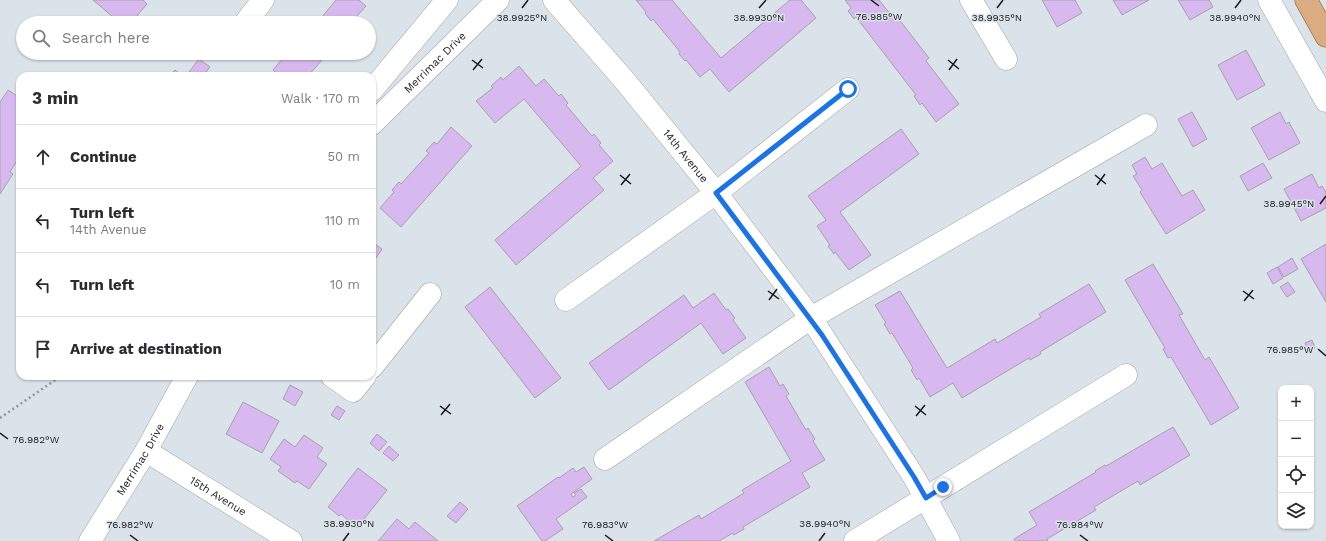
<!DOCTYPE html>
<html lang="en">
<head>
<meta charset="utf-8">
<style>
  body { margin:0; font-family:"Work Sans",sans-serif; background:#f2f2f3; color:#2b2b33 }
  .controls { position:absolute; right:12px; bottom:12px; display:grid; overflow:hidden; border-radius:8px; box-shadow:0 1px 3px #0004 }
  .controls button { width:36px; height:36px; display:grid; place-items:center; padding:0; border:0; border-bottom:1px solid #e1e1e2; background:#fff; color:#2b2b33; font:20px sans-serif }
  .stop { position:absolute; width:12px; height:12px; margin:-9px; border:3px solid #1a73e8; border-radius:50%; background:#fff }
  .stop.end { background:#1a73e8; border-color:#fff; box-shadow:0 1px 4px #0008 }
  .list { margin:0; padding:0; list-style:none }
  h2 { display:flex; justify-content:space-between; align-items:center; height:52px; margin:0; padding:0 16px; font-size:17px }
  h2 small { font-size:13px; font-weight:400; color:#7c7c81 }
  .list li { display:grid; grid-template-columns:26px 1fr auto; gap:12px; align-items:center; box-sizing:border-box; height:64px; padding:0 16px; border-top:1px solid #e1e1e2 }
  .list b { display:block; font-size:15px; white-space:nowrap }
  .list p { margin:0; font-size:13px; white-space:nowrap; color:#7c7c81 }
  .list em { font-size:13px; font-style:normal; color:#7c7c81 }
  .icon { flex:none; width:22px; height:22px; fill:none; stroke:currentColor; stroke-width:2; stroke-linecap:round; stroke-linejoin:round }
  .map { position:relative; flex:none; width:1326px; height:541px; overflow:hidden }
  .search { position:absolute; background:#fff; box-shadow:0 1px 3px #0004; left:16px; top:16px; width:360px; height:44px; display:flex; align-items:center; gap:10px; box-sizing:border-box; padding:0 14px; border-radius:22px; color:#7c7c81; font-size:15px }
  .panel { position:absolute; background:#fff; box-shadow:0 1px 3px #0004; left:16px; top:72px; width:360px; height:308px; border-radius:12px }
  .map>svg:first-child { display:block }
  .building { fill:#d7b8ef; stroke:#a7a2aa }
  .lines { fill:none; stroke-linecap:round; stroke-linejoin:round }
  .minor-casing { stroke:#9da4ab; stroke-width:23 }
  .major-casing { stroke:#875427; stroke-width:23 }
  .path { stroke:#90969b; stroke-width:2.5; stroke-dasharray:2 3; stroke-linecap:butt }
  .minor { stroke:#fff; stroke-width:22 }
  .major { stroke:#dbac81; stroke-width:22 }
  .route { stroke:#1a73e8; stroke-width:5 }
  .ticks { fill:none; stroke:#171a1c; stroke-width:1.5 }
  .labels { text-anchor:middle; stroke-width:3; stroke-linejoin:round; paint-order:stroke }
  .street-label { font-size:11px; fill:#171a1c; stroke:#dbe3ea }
  .ticks-label { font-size:10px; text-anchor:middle; fill:#171a1c; stroke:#dbe3ea; stroke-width:3; stroke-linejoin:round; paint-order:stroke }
</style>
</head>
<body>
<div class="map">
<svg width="1326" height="541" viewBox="0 0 1326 541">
  <rect width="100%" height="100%" fill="#dbe3ea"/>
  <path class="building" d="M93,0H143L147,4L131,23H120Z
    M336,0H359L366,6L351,23H317Z
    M636,0H672L721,58L790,0H801L816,18L729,92L710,69L700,77L686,60L685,61L679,54L680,52L653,19L651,21L645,13L646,12Z
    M845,0H879L891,15L894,13L929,58L926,61L959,104L936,122L922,103L920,105L914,96L916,95L856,17L854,19L848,11L851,8Z
    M1042,0H1075L1082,13L1057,27Z
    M1113,0H1149L1122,15Z
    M1178,0H1209L1213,7L1190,20Z
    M1246,50L1265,85L1237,100L1218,65Z
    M287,53H328L308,76H280L273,70Z
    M199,59L210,67L204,75L206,76H186Z
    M519,66L536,86L544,79L559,96L561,94L568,103L566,105L592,136L594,134L601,143L599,145L613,161L593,178L604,190L516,265L495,240L581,166L524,99L495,123L476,101L493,88L491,86L501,77L503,80Z
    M175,70L183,76H170Z
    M8,90L20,98V156L10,172L13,174L0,194V102Z
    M1192,112L1207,139L1193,147L1178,119Z
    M1280,112L1286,124L1289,122L1300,143L1269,160L1251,128Z
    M451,127L472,146L401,227L380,208L394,192L392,190L399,182L401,184L429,153L426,151L434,142L437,144Z
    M901,129L919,154L840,212L871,255L849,270L835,252L834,254L828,246L830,245L817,226L826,220L808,196Z
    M1145,157L1152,169L1162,163L1182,196L1193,190L1205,210L1166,234L1140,192L1142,190L1133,176L1137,174L1132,165Z
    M1263,163L1272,178L1248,191L1240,176Z
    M1312,174L1319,188L1322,186L1326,192V208L1301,221L1284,189Z
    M372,242L382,249L372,264Z
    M1326,244V302L1301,259Z
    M1292,258L1298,269L1284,277L1278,267Z
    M1153,264L1183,314L1179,315L1205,360L1209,357L1239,408L1211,425L1171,357L1168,358L1163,349L1165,348L1125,280Z
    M1277,267L1283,278L1273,284L1267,273Z
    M1288,282L1295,292L1287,297L1280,287Z
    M1089,284L1106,312L1040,352L1041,354L1030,360L1029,358L962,398L953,383L930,397L919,378L917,380L911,370L913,368L892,333L890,334L884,324L886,323L875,305L900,291L947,368L995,339L997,343L1041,317L1039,314Z
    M490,287L561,378L535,398L465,307Z
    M714,293L726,310L728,309L735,318L733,320L746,338L723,354L701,323L609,390L589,363L684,295L693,308Z
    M1312,340L1315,348L1308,351L1305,343Z
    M769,367L780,386L783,384L789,394L786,396L806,430L808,428L815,439L813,441L825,460L802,473L810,487L743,527L744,529L734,535L733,533L719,541H654L699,515L701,519L744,493L742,490L791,461L745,382Z
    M290,385L303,392L295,406L283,399Z
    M243,402L279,421L262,453L226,434Z
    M337,406L345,411L339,420L331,415Z
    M1173,427L1190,455L1140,485L1138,481L1094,507L1096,510L1047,539L1048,541H1015L1014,539L1037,525L1029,512L1096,472L1095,471L1105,465L1106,466Z
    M377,434L387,442L379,451L370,443Z
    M304,435L323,448L317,457L327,464L309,489L297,481L295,483L278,471L281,467L270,459L284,439L295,447Z
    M389,446L399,455L393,461L383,453Z
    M584,467L592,479L571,494L573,497L576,495L574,493L581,489L587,497L556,519L563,529L545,541H542L517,506L558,477L559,478L573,468L576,472Z
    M358,468L387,490L357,528L341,514L339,516L328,507Z
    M460,502L468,509L456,523L447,516Z
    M397,519L409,529L415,522L438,541H378Z"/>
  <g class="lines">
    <g class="minor-casing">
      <g id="minor">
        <path id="s1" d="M554,0L625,81L716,193L811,318L822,335L914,477L949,541"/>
        <path d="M971,0L1006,59"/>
        <path d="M1269,0L1326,101"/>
        <path d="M245,23L263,0"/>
        <path d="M372,90L447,0"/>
        <path id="s2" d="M372,124L498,0"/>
        <path d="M566,300L716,193L848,89"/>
        <path d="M372,367L430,294"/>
        <path d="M332,376L353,391L365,376"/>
        <path id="s3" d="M146,451L291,541"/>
        <path d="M605,459L811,318L1146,125"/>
        <path id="s4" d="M90,541L146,451L187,376"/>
        <path d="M855,541L1126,375"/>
      </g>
    </g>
    <g class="major-casing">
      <path id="major" d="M1306,0L1326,36"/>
    </g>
    <path class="path" d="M0,418L61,376"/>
    <use href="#minor" class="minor"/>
    <use href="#major" class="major"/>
  </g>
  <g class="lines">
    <path class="route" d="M848,89L716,193L822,335L914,477L926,498L943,487"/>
  </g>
  <path class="ticks" d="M871,0L879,6M522,8L528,0M759,8L766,0M997,8L1003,0M1235,8L1241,0M472,60L483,68M948,60L959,69M473,70L482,59M949,70L957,59M620,175L631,184M1095,175L1106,184M621,185L630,174M1097,185L1105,174M1320,204L1326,196M768,291L779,299M1243,291L1254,299M769,300L777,289M1244,301L1253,290M1318,349L1326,356M440,406L451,414M915,406L926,415M441,415L450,404M916,416L925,405M0,433L8,439M130,535L138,541M605,535L613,541M1080,535L1088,541M343,541L349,533M819,541L825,533"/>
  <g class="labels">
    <g class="street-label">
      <text dy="4" stroke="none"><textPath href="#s2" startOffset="88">Merrimac Drive</textPath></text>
      <text dy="4" stroke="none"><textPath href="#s1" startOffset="204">14th Avenue</textPath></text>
      <text dy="4" stroke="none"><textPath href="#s4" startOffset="96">Merrimac Drive</textPath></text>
      <text dy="4" stroke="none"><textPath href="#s3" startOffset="85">15th Avenue</textPath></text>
    </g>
  </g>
  <g class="ticks-label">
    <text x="879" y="20">76.985°W</text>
    <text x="522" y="21">38.9925°N</text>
    <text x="759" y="21">38.9930°N</text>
    <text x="997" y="21">38.9935°N</text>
    <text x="1235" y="21">38.9940°N</text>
    <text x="1289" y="207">38.9945°N</text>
    <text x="1290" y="353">76.985°W</text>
    <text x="36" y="443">76.982°W</text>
    <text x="349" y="527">38.9930°N</text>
    <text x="825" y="527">38.9940°N</text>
    <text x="130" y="528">76.982°W</text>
    <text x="605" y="528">76.983°W</text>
    <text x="1080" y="528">76.984°W</text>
  </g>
</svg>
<div class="controls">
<button>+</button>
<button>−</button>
<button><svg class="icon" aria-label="locate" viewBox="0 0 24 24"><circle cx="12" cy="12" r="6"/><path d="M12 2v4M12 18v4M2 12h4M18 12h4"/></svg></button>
<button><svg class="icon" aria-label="layers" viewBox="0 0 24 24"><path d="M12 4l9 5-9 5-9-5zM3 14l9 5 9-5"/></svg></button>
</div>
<div class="stop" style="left:848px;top:89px"></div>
<div class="stop end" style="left:943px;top:487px"></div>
<div class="search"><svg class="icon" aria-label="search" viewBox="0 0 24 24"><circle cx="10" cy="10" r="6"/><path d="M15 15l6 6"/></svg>Search here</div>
<section class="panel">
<h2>3 min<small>Walk · 170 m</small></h2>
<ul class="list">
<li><svg class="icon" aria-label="ahead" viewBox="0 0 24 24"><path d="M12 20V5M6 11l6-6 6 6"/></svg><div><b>Continue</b></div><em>50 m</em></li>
<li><svg class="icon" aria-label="left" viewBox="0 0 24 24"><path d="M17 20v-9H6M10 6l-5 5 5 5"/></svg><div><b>Turn left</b><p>14th Avenue</p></div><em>110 m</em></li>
<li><svg class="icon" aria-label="left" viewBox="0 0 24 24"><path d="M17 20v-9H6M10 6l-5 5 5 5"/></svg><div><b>Turn left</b></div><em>10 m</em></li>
<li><svg class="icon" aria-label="arrive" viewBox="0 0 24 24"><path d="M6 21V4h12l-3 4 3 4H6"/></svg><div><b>Arrive at destination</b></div></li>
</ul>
</section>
</div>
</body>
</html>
